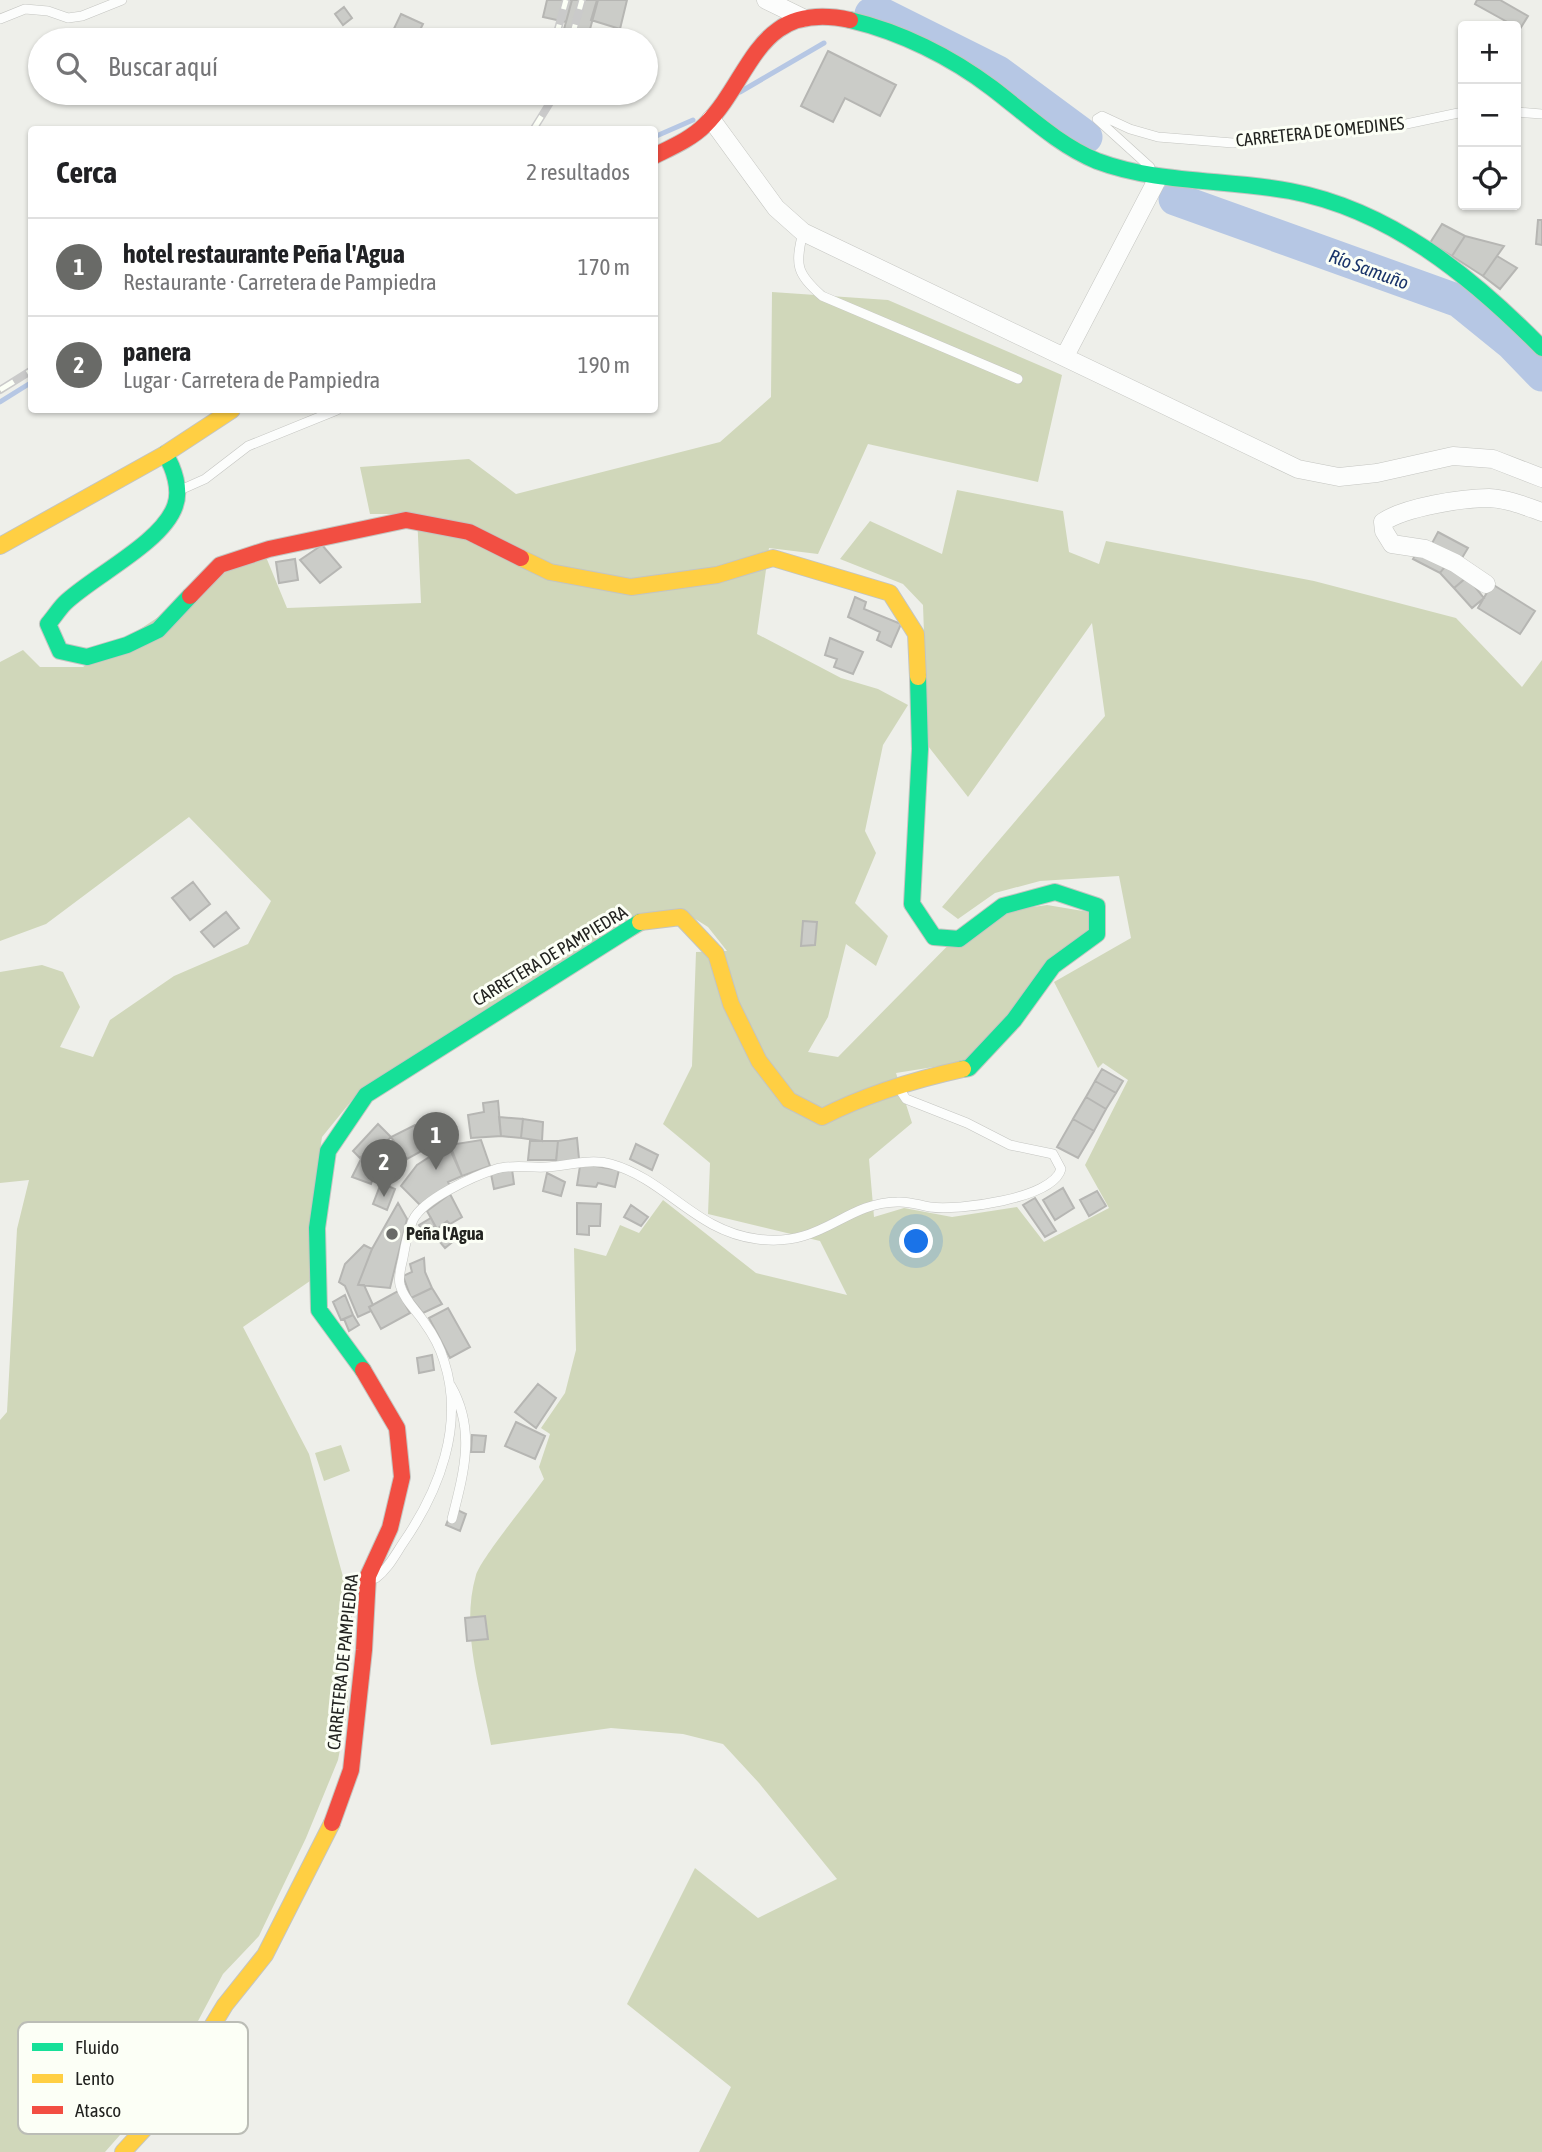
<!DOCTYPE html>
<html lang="es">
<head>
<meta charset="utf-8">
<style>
  body { margin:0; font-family:"Asap Condensed",sans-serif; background:#f6f6f6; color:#202124 }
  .controls { position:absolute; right:21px; top:21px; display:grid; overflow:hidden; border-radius:7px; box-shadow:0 2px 5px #0004 }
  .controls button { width:63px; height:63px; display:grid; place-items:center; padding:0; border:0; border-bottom:2px solid #e0e0e0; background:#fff; color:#202124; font:35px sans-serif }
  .you { position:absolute; left:917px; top:1242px; width:24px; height:24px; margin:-18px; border:5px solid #fff; border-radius:50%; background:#1a73e8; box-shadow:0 0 0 10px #1a73e833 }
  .badge { display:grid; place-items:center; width:46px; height:46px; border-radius:50%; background:#696a67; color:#fff; font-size:23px; font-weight:700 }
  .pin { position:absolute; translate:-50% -58px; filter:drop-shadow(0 2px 4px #0008) }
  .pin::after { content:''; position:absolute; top:37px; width:24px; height:21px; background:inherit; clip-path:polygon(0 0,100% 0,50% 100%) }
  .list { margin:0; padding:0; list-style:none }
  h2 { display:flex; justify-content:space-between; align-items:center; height:91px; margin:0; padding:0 28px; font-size:30px }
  h2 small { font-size:23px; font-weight:400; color:#757577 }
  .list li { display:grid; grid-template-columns:46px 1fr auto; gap:21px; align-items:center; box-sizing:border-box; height:98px; padding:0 28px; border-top:2px solid #e0e0e0 }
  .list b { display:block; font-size:26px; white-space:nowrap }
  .list p { margin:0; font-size:23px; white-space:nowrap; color:#757577 }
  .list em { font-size:23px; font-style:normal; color:#757577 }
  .icon { flex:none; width:38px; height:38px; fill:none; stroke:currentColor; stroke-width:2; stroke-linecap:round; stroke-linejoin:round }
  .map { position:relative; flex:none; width:1542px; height:2152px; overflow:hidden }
  .search { position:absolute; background:#fff; box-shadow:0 2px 5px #0004; left:28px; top:28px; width:630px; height:77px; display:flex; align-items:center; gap:18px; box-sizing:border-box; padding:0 24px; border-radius:38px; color:#757577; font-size:26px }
  .panel { position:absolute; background:#fff; box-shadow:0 2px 5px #0004; left:28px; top:126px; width:630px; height:287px; border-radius:7px }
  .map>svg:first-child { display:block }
  .green { fill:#d0d7ba }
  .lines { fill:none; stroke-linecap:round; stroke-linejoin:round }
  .stream { stroke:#b6c7e4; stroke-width:5 }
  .river { stroke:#b6c7e4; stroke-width:33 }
  .building { fill:#cbccc8; stroke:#b6b6b3; stroke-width:2 }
  .lane-casing { stroke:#c4c5c1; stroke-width:10 }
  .street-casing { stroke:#c4c5c1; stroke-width:19 }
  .fast-casing { stroke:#c4c5c1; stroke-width:18 }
  .slow-casing { stroke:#c4c5c1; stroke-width:18 }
  .jam-casing { stroke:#c4c5c1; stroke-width:18 }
  .lane { stroke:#fcfdfc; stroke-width:9 }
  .street { stroke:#fcfdfc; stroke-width:18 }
  .fast { stroke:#16e098; stroke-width:16 }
  .slow { stroke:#ffcf43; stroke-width:16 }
  .jam { stroke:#f24e42; stroke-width:16 }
  .rail-casing { stroke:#cacaca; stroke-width:8 }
  .rail { stroke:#fcfff6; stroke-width:5; stroke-dasharray:16; stroke-linecap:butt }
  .poi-dot { fill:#696a67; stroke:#fcfff6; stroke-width:2.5 }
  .labels { text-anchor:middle; stroke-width:6; stroke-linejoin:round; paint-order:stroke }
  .street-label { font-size:18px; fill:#222320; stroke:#fcfff6 }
  .poi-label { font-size:18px; font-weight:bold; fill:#222320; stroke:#fcfff6; text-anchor:start }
  .water-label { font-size:19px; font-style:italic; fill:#1a356a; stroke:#fcfff6 }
  .key { fill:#fcfff6; stroke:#bbbdb6; stroke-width:2 }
  .key-label { font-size:19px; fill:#222320 }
</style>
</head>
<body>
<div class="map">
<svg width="1542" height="2152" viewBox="0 0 1542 2152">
  <rect width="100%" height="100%" fill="#eeefea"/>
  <path class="green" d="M772,292L888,300L1062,375L1038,482L868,444L818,554L769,548L757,634L841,678L878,689L908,705L883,745L865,831L876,853L855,903L888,936L876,966L846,944L828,1017L808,1052L838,1057L978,915L1047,905L1089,912V930L965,1062L896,1073L912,1123L869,1159L874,1217L904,1208L952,1217L1017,1207L1044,1242L1109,1208L1085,1165L1128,1080L1103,1063L1098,1068L1054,982L1131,938L1119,876L1040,881L995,893L958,919L942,907L1105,716L1092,623L968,797L928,746L923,605L903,584L840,559L870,521L942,554L957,490L1063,511L1069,552L1099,564L1106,541L1314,581L1456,618L1522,687L1542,660V2152H699L731,2087L627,2004L695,1868L758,1918L837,1879L759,1783L723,1744L683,1734L611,1728L491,1745C481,1691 460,1629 476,1575C482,1557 530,1499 544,1479L539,1467L550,1434L541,1428L565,1393L576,1350L574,1248L606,1256L620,1225L639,1233L663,1200L756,1273L847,1295L820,1241L708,1214L710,1163L663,1124L692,1066L696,952L727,951L708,927L681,910L361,1089L322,1137L309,1228L310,1281L243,1327L309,1454L352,1609L348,1708L338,1760L306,1838L259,1936L223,1974L164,2085L105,2152H0V1420L7,1412L17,1229L29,1180L0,1183V972L42,965L63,972L80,1007L60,1047L93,1057L110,1020L174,976L248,944L271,901L189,817L46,924L0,941V662L23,650L40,667H83L226,572L266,557L287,608L421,603L417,514H370L360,467L469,459L516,494L720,442L771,397Z
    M341,1445L350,1471L324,1481L315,1453Z"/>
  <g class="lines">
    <path class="stream" d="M740,92L824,43
      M654,137L693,120
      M0,402L32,382"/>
    <path class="river" d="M871,14L876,11L998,72L1086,137
      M1175,199L1459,301L1512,344L1542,375"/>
  </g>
  <path class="building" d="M547,0H572L566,22L543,17Z
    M572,0H598L587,40H561Z
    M597,0H627L620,29L591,20Z
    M1477,0H1500L1528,16L1520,29L1475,4Z
    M344,7L352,18L343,25L335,14Z
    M401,14L423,24L415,40L389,39Z
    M828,51L896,85L880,116L845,98L833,122L801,106Z
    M1538,220H1542V245L1536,244Z
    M1442,224L1465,236L1452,256L1430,243Z
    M1465,236L1504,246L1483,276L1452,256Z
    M1497,256L1517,268L1500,289L1483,276Z
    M1438,532L1468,548L1459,563L1430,547Z
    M322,545L341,567L320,583L300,560Z
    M1418,550L1446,565L1440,573L1413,559Z
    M295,559L298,580L279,583L276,562Z
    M1448,563L1467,577L1454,588L1440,573Z
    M1467,577L1484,598L1472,608L1454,588Z
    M1492,584L1535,611L1520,634L1478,608Z
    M855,597L866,602L864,609L901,624L891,647L877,640L880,632L848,617Z
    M830,638L863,652L853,674L834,667L837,659L825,655Z
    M193,882L210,904L190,920L172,898Z
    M226,912L239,928L214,947L201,932Z
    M803,921L817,922L815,945L801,946Z
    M1102,1069L1123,1081L1116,1093L1095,1081Z
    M1095,1081L1116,1093L1106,1109L1086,1097Z
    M1086,1097L1106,1109L1094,1131L1073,1119Z
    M498,1101L501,1136L471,1138L468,1115L484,1112L483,1103Z
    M499,1117L523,1119L521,1138L501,1136Z
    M523,1119L543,1122L542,1141L521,1138Z
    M1073,1119L1094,1131L1078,1158L1057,1147Z
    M378,1124L391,1137L369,1158L363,1155L360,1158L353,1151Z
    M434,1124L443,1139L429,1147L419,1132Z
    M415,1125L429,1147L407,1159L391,1137Z
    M577,1138L579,1159L556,1163L558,1141Z
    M393,1140L407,1159L395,1175L377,1159Z
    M481,1140L490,1166L462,1176L450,1145Z
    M530,1141H558L556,1160H528Z
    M636,1144L658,1155L652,1170L630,1159Z
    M448,1145L462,1176L448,1182L451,1188L420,1205L401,1186L417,1165Z
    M363,1155L377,1166L371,1184L352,1177Z
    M590,1165L619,1170L615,1187L598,1183L596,1187L577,1185L580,1166Z
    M512,1169L514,1184L494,1189L491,1174Z
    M547,1173L565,1182L561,1196L543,1191Z
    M381,1183L395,1189L387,1210L373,1204Z
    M1063,1188L1074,1208L1055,1220L1043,1200Z
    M1097,1191L1106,1206L1089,1216L1080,1200Z
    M450,1194L462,1217L450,1224L447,1221L437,1229L427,1211Z
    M1035,1198L1056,1231L1045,1237L1023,1205Z
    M398,1203L407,1219L390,1288L358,1285L372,1249Z
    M577,1203L601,1204L600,1226H589V1235L577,1234Z
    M631,1205L648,1217L641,1226L624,1217Z
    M431,1218L435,1226L424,1233L419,1225Z
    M450,1232L456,1239L445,1248L439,1241Z
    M364,1245L372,1249L358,1285H364L373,1305L369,1307L371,1311L358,1317L345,1286L339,1282L345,1264Z
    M424,1258L425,1272L432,1288L411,1298L403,1276L412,1272L410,1264Z
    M432,1288L442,1304L423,1313L411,1298Z
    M398,1291L410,1313L381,1329L369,1307Z
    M345,1295L353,1315L341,1320L333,1302Z
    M448,1308L470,1347L450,1358L429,1318Z
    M353,1315L359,1325L349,1331L344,1319Z
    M432,1355L434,1370L419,1373L417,1358Z
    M538,1384L556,1398L536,1428L515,1412Z
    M516,1422L545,1436L535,1459L505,1446Z
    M472,1435L486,1436L484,1452H471Z
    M453,1508L466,1514L460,1531L446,1525Z
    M485,1616L488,1639L467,1641L465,1618Z"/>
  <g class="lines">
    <g class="lane-casing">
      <path id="lane" d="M0,19L25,9L48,11L68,18L82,16L122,0
        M1516,112L1542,114
        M1150,167L1097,119L1102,116L1130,129L1158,137L1233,143L1392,127L1463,112
        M803,232C795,265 796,273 822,296L1018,379
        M178,491L205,479L248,446L337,410
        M451,1386C476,1430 464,1472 452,1519
        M376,1578C388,1569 395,1555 403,1543C439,1491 465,1425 444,1361C440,1347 432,1333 424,1322C416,1310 404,1300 400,1285C398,1276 401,1267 403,1258C405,1246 408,1231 413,1220C423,1199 474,1176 496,1169C512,1164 529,1168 546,1167C567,1166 590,1158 611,1164C667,1180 695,1231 757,1239C823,1248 843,1203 897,1202C909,1201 918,1205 930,1207C957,1211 1053,1199 1061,1169L1053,1154L1010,1145L967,1123L906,1099L898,1087"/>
    </g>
    <g class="street-casing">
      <path id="street" d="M766,0L803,18
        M711,119L776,208L803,232L1298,469L1339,477L1377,473L1453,456L1493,459L1542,478
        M1065,356L1158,178
        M1486,584L1455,563L1425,549L1392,544L1384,531L1383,522C1405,507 1463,498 1489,498C1508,499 1525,506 1542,512"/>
    </g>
    <g class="fast-casing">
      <path id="fast" d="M850,20C901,32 951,57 992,88C1025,113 1058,145 1097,161C1158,184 1227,179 1290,191C1391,210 1472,277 1542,348
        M165,454C174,468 181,490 175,506C162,543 93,576 65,603C59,609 54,617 48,624L60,651L87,657L127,645L158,630L190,596
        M918,677L920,749L912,904L934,937L959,939L1003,906L1055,892L1097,906V934L1053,966L1014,1020L969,1068L963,1069
        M363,1370L319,1310L317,1228L328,1151L366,1095L640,922"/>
    </g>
    <g class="slow-casing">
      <path id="slow" d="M0,546L165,454L232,410
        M521,558L550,572L631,587L717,575L773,558L890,593L916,634L918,677
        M640,922L681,917L716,954L731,1004L759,1061L789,1100L822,1117C867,1094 913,1080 963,1069
        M123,2152L159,2113L225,2005L265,1955L332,1823"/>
    </g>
    <g class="jam-casing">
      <path id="jam" d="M654,156C672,147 691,139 705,125C753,77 756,0 850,20
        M190,596L220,565L269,549L406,520L469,532L521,558
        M332,1823L351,1770L364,1650L368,1576L390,1528L402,1477L397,1428L363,1370"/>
    </g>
    <use href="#lane" class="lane"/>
    <use href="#street" class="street"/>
    <use href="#fast" class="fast"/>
    <use href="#slow" class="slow"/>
    <use href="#jam" class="jam"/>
    <g class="rail-casing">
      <path id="rail" d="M555,40L566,0
        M571,40L582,0
        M533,130L556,93
        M0,390L32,370"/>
    </g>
    <use href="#rail" class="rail"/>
  </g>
  <circle class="poi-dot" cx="392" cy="1234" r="7"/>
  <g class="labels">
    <g class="street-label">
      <text transform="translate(1320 132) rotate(-6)" y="6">CARRETERA DE OMEDINES</text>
      <text transform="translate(550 956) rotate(-31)" y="6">CARRETERA DE PAMPIEDRA</text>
      <text transform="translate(343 1662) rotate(-84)" y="6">CARRETERA DE PAMPIEDRA</text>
    </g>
    <g class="poi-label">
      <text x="406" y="1240">Peña l'Agua</text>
    </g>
    <g class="water-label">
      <text transform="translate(1369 269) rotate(20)" y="7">Río Samuño</text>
    </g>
  </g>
  <rect x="18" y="2022" width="230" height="112" rx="10" class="key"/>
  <rect x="32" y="2043" width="31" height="8" fill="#16e098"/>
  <rect x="32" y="2074" width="31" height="9" fill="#ffcf43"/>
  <rect x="32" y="2106" width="31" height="8" fill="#f24e42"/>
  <g class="key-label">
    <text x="75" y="2054">Fluido</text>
    <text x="75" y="2085">Lento</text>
    <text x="75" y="2117">Atasco</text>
  </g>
</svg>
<div class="controls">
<button>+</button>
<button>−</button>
<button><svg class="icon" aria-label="locate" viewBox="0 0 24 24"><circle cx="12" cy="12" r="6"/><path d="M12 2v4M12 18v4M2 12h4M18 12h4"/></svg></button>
</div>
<div class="you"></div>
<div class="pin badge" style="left:436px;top:1170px">1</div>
<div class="pin badge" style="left:384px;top:1197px">2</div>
<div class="search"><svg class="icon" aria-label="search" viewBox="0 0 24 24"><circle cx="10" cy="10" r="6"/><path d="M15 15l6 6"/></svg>Buscar aquí</div>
<section class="panel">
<h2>Cerca<small>2 resultados</small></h2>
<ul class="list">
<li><span class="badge">1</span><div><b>hotel restaurante Peña l'Agua</b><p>Restaurante · Carretera de Pampiedra</p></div><em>170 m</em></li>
<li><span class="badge">2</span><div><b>panera</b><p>Lugar · Carretera de Pampiedra</p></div><em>190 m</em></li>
</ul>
</section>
</div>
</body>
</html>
